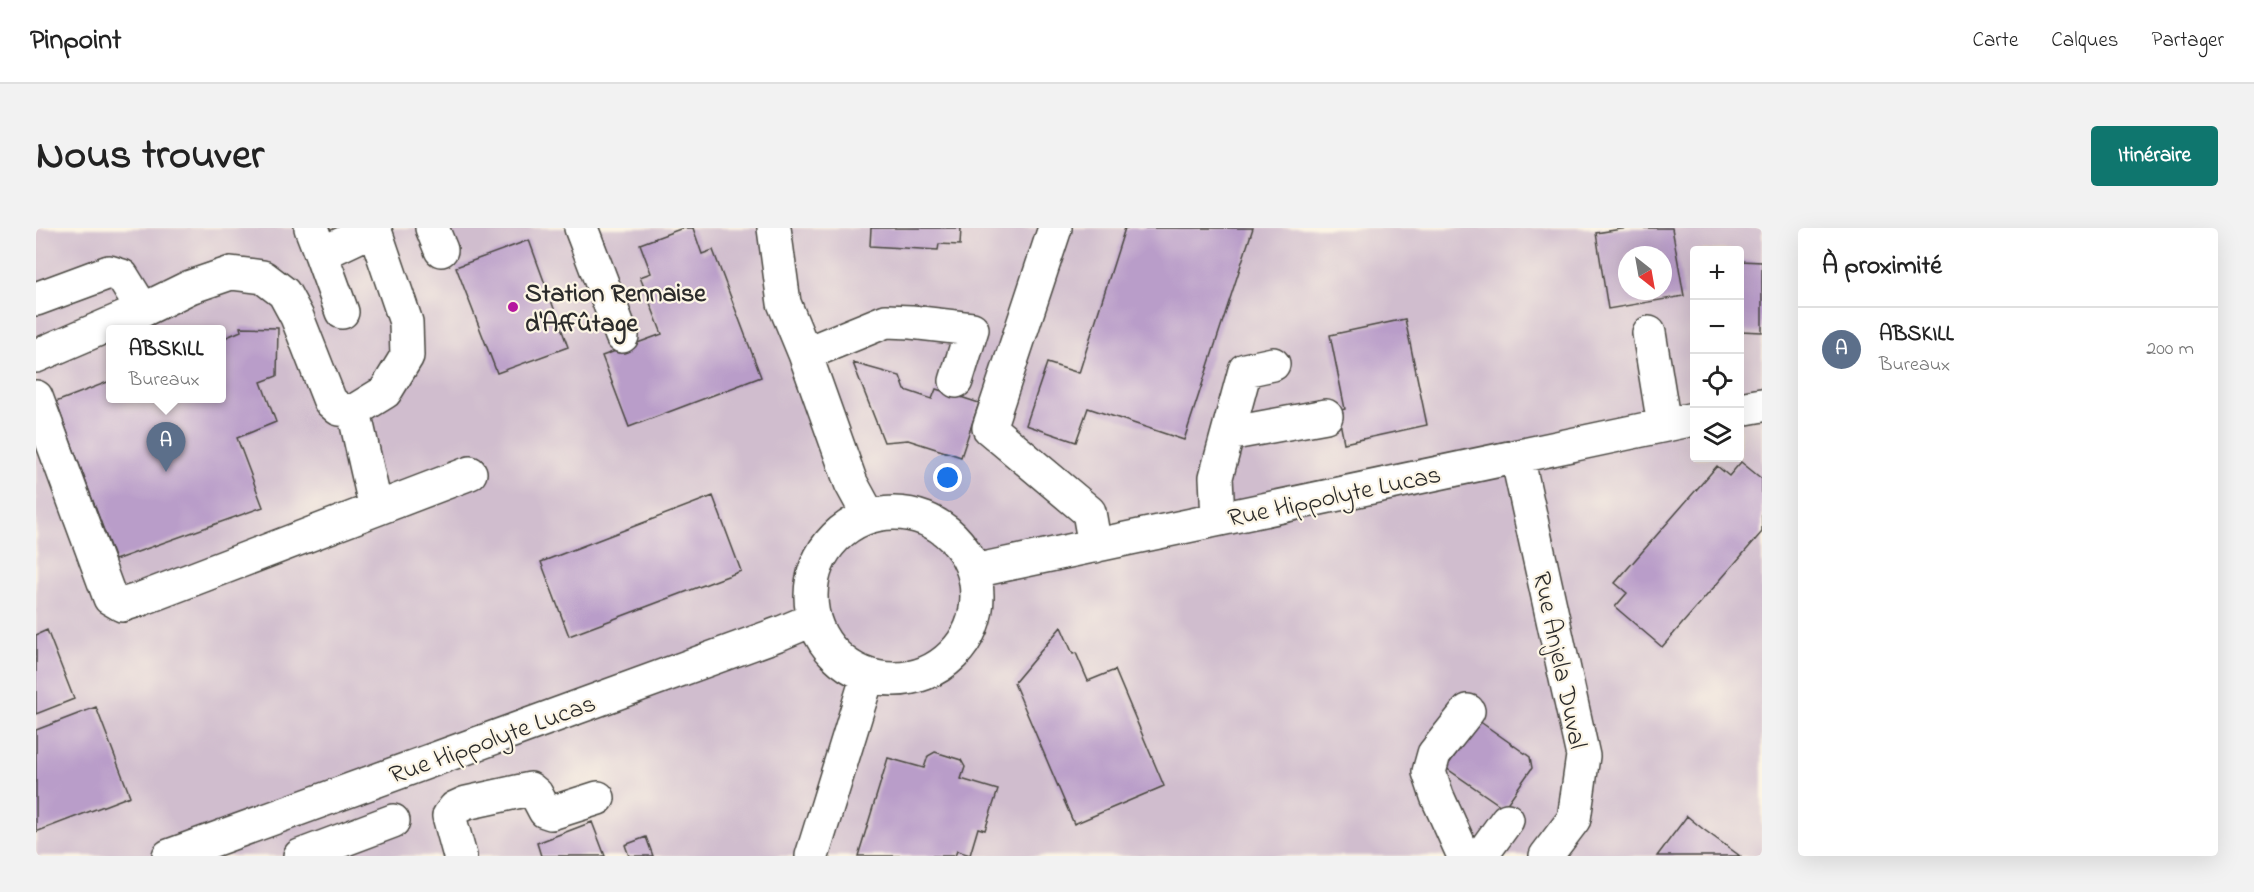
<!DOCTYPE html>
<html lang="fr">
<head>
<meta charset="utf-8">
<style>
  body { margin:0; font-family:"Indie Flower",sans-serif; background:#f2f2f2; color:#222 }
  .controls { position:absolute; right:18px; top:18px; display:grid; overflow:hidden; border-radius:6px; box-shadow:0 6px 24px #0002 }
  .controls button { width:54px; height:54px; display:grid; place-items:center; padding:0; border:0; border-bottom:2px solid #e0e0e0; background:#fff; color:#222; font:30px sans-serif }
  .compass { position:absolute; left:1582px; top:18px; width:54px; height:54px; border-radius:50%; background:#fff; box-shadow:0 6px 24px #0002; rotate:149deg }
  .you { position:absolute; left:912px; top:250px; width:21px; height:21px; margin:-15px; border:4px solid #fff; border-radius:50%; background:#1a73e8; box-shadow:0 0 0 9px #1a73e833 }
  .badge { display:grid; place-items:center; width:39px; height:39px; border-radius:50%; background:#0f766e; color:#fff; font-size:20px; font-weight:700 }
  .pin { position:absolute; translate:-50% -50px; filter:drop-shadow(0 2px 3px #0008) }
  .pin::after { content:''; position:absolute; top:32px; width:21px; height:18px; background:inherit; clip-path:polygon(0 0,100% 0,50% 100%) }
  .popup { position:absolute; left:70px; top:97px; width:120px; height:78px; box-sizing:border-box; display:grid; place-content:center; border-radius:6px; background:#fff; filter:drop-shadow(0 2px 4px #0005); font-size:20px; white-space:nowrap; color:#767676 }
  .popup b { font-size:22px; color:#222 }
  .popup::after { content:''; position:absolute; left:50%; top:100%; margin-left:-12px; border:12px solid transparent; border-top-color:#fff }
  .list { margin:0; padding:0; list-style:none }
  h2 { display:flex; justify-content:space-between; align-items:center; height:78px; margin:0; padding:0 24px; font-size:26px }
  h2 small { font-size:20px; font-weight:400; color:#767676 }
  .list li { display:grid; grid-template-columns:39px 1fr auto; gap:18px; align-items:center; box-sizing:border-box; height:84px; padding:0 24px; border-top:2px solid #e0e0e0 }
  .list b { display:block; font-size:22px; white-space:nowrap }
  .list p { margin:0; font-size:20px; white-space:nowrap; color:#767676 }
  .list em { font-size:20px; font-style:normal; color:#767676 }
  .icon { flex:none; width:33px; height:33px; fill:none; stroke:currentColor; stroke-width:2; stroke-linecap:round; stroke-linejoin:round }
  .map { position:relative; flex:none; width:1726px; height:628px; overflow:hidden; border-radius:6px }
  header { display:flex; align-items:center; gap:36px; box-sizing:border-box; height:84px; padding:0 30px; background:#fff; border-bottom:2px solid #e0e0e0 }
  header strong { font-size:28px }
  nav { display:flex; gap:33px; margin-inline-start:auto; font-size:21px }
  .intro { display:flex; align-items:center; justify-content:space-between; box-sizing:border-box; height:144px; padding:0 36px }
  h1 { margin:0; font-size:42px }
  .button { padding:15px 27px; border-radius:6px; background:#0f766e; color:#fff; font-size:21px; font-weight:700 }
  main { display:flex; gap:36px; padding:0 36px }
  aside { flex:1; background:#fff; border-radius:6px; box-shadow:0 6px 24px #0002 }
  .map>svg:first-child { display:block }
  .industrial { fill:#d0bdce; fill-rule:evenodd }
  .building { fill:#b99dc9; fill-rule:evenodd }
  .lines { fill:none; stroke-linecap:round; stroke-linejoin:round }
  .minor-casing { stroke:#484640; stroke-width:36 }
  .minor { stroke:#fff; stroke-width:33 }
  .poi-dot { fill:#b5179e; stroke:#fcf5e5; stroke-width:2 }
  .labels { text-anchor:middle; stroke-width:4.5; stroke-linejoin:round; paint-order:stroke }
  .poi-label { font-size:26px; font-weight:bold; fill:#2b2b2b; stroke:#fcf5e5; text-anchor:start }
  .street-label { font-size:26px; fill:#2b2b2b; stroke:#fcf5e5 }
</style>
</head>
<body>
<header>
<strong>Pinpoint</strong>
<nav><a>Carte</a><a>Calques</a><a>Partager</a></nav>
</header>
<div class="intro"><h1>Nous trouver</h1><a class="button">Itinéraire</a></div>
<main>
<div class="map">
<svg width="1726" height="628" viewBox="0 0 1726 628">
  <rect width="100%" height="100%" fill="#fcf5e5"/>
  <filter id="ink" filterUnits="userSpaceOnUse"><feTurbulence type="fractalNoise" baseFrequency=".0167" numOctaves="2"/><feDisplacementMap in="SourceGraphic" scale="12" xChannelSelector="R" yChannelSelector="G"/><feConvolveMatrix kernelMatrix="1 2 1 2 8 2 1 2 1" color-interpolation-filters="sRGB"/></filter>
  <filter id="wash" filterUnits="userSpaceOnUse"><feTurbulence type="fractalNoise" baseFrequency=".008" numOctaves="4" result="noise"/><feDisplacementMap in="SourceGraphic" scale="24" xChannelSelector="R" yChannelSelector="G"/><feGaussianBlur stdDeviation="1.35" result="paint"/><feColorMatrix in="noise" values="0 0 0 0 0 0 0 0 0 0 0 0 0 0 0 0 0 1.4 0 .05"/><feComposite in="paint" operator="in"/></filter>
  <g filter="url(#wash)">
    <rect width="100%" height="100%" fill="#e9deba"/>
    <path class="industrial" d="M0,0H1726V628H0ZM1658,22H1704V230H1658ZM1591,27H1627V63H1591ZM74,101H186V170H74Z"/>
    <g id="blocks">
      <path class="building" d="M647,0H657L666,26L677,22L725,149L593,199L566,128L626,106L604,49L615,45L604,16Z
        M835,0H925L924,17L903,16L902,22L834,18Z
        M1089,0H1217L1148,212L1052,180L1040,214L990,197L1011,135L1043,145Z
        M1592,0H1636L1648,68L1572,81L1560,5ZM1591,27H1627V63H1591Z
        M493,12L532,119L461,145L420,39Z
        M1704,33L1726,34V104L1704,103Z
        M1369,91L1391,197L1308,215L1302,183L1309,181L1294,107Z
        M204,99L242,100L241,148L225,154L240,194L201,210L227,279L79,332L20,174L74,153V170H186V111L205,103Z
        M817,135L864,148L869,162L896,171L900,161L943,175L925,229L872,212L848,214Z
        M1705,234L1726,251V304L1626,419L1579,379L1591,365L1579,355L1681,238L1693,248Z
        M677,268L705,343L533,408L505,334Z
        M1025,399L1037,426L1040,425L1052,453L1079,442L1128,558L1038,596L978,455Z
        M11,402L38,471L0,486V407Z
        M60,479L94,568L0,604V502Z
        M1443,493L1494,529L1496,540L1468,580L1410,540Z
        M899,524L925,532L929,539L925,551L962,562L949,602L942,600L934,627L921,623L919,628H822L852,530L888,540L892,528Z
        M1651,588L1667,601L1704,628H1621Z
        M556,594L569,628H505L501,615Z
        M610,609L617,628H593L589,617Z"/>
    </g>
  </g>
  <g filter="url(#ink)">
    <use href="#blocks" fill-opacity="0" stroke="#484640" stroke-width="1.5"/>
    <g class="lines">
      <g class="minor-casing">
        <path id="minor" d="M275,0L285,26
          M396,0L405,22
          M545,0L586,108
          M738,0L748,75L769,126L815,255L833,288
          M1019,0L953,200L1053,284L1059,318
          M0,71L73,44L86,48L107,82
          M306,84L285,26L338,1
          M1613,105L1628,197
          M769,126L850,93L875,94L936,101L920,153
          M0,128L107,82L154,59L195,45L227,49L248,65L261,89L294,173L303,181L318,183L349,164L371,128L370,94L338,0
          M0,169L74,370L86,377L105,371L340,281L318,183
          M1704,181L1726,177
          M1192,206L1290,188
          M1481,228L1547,528L1538,591L1510,628
          M340,281L434,245
          M775 368a83 83 0 1 1 166 0a83 83 0 1 1-166 0Z
          M1182,291L1180,249L1209,142L1237,136
          M938,343L1658,191
          M133,628L745,405L778,391
          M264,628L357,593
          M424,628L413,588L419,580L430,575L494,561L500,566L509,583L515,585L562,570
          M776,628L832,447
          M1428,628L1401,568L1393,544L1398,526L1432,483
          M1445,628L1471,592"/>
      </g>
      <use href="#minor" class="minor"/>
    </g>
  </g>
  <circle class="poi-dot" cx="477" cy="79" r="6"/>
  <g class="labels">
    <g class="poi-label">
      <text x="489" y="73">Station Rennaise<tspan x="489" dy="30">d'Affûtage</tspan></text>
    </g>
    <g class="street-label">
      <text transform="translate(1298 267) rotate(-12)" y="9">Rue Hippolyte Lucas</text>
      <text transform="translate(1525 432) rotate(78)" y="9">Rue Anjela Duval</text>
      <text transform="translate(456 510) rotate(-20)" y="9">Rue Hippolyte Lucas</text>
    </g>
  </g>
</svg>
<div class="controls">
<button>+</button>
<button>−</button>
<button><svg class="icon" aria-label="locate" viewBox="0 0 24 24"><circle cx="12" cy="12" r="6"/><path d="M12 2v4M12 18v4M2 12h4M18 12h4"/></svg></button>
<button><svg class="icon" aria-label="layers" viewBox="0 0 24 24"><path d="M12 4l9 5-9 5-9-5zM3 14l9 5 9-5"/></svg></button>
</div>
<svg class="compass" viewBox="-18 -18 36 36"><path d="M0-13l5 13h-10z" fill="#e53935"/><path d="M0 13l5-13h-10z" fill="#767676"/></svg>
<div class="you"></div>
<div class="pin badge" style="left:130px;top:244px;background:#5c6f8a">A</div>
<div class="popup"><b>ABSKILL</b>Bureaux</div>
</div>
<aside>
<h2>À proximité<small></small></h2>
<ul class="list">
<li><span class="badge" style="background:#5c6f8a">A</span><div><b>ABSKILL</b><p>Bureaux</p></div><em>200 m</em></li>
</ul>
</aside>
</main>
</body>
</html>
